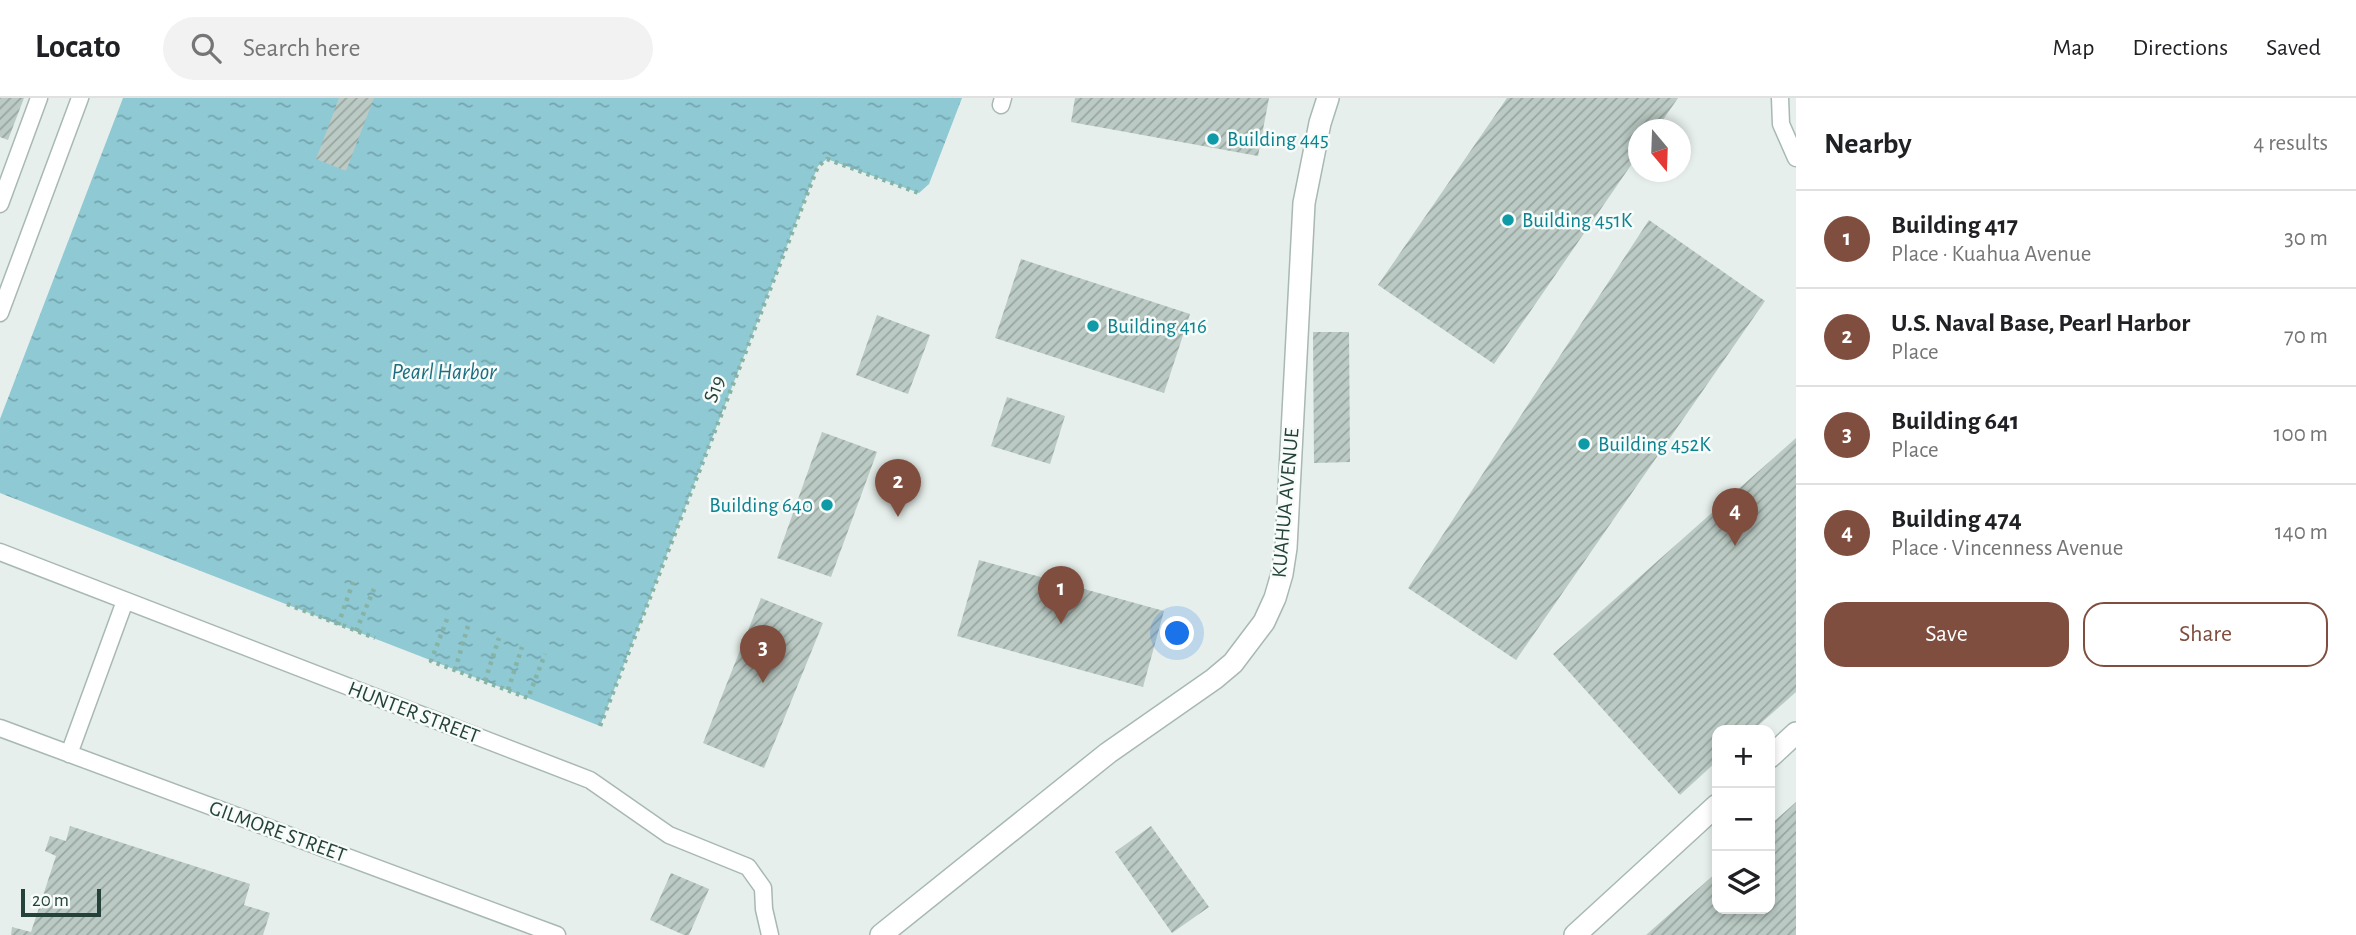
<!DOCTYPE html>
<html lang="en">
<head>
<meta charset="utf-8">
<style>
  body { margin:0; font-family:"Alegreya Sans",sans-serif; background:#f2f2f2; color:#202124 }
  .controls { position:absolute; right:21px; bottom:21px; display:grid; overflow:hidden; border-radius:14px; box-shadow:0 4px 10px #0003 }
  .controls button { width:63px; height:63px; display:grid; place-items:center; padding:0; border:0; border-bottom:2px solid #e0e0e0; background:#fff; color:#202124; font:35px sans-serif }
  .compass { position:absolute; left:1628px; top:21px; width:63px; height:63px; border-radius:50%; background:#fff; box-shadow:0 4px 10px #0003; rotate:161deg }
  .scale { position:absolute; left:21px; bottom:18px; width:80px; box-sizing:border-box; padding-left:7px; border:4px solid #24423a; border-top:0; font-size:19px; line-height:24px; white-space:nowrap; color:#24423a; -webkit-text-stroke:5px #f7fbf9; paint-order:stroke }
  .you { position:absolute; left:1178px; top:536px; width:24px; height:24px; margin:-18px; border:5px solid #fff; border-radius:50%; background:#1a73e8; box-shadow:0 0 0 10px #1a73e833 }
  .badge { display:grid; place-items:center; width:46px; height:46px; border-radius:50%; background:#7f4e3f; color:#fff; font-size:23px; font-weight:700 }
  .pin { position:absolute; translate:-50% -58px; filter:drop-shadow(0 2px 4px #0008) }
  .pin::after { content:''; position:absolute; top:37px; width:24px; height:21px; background:inherit; clip-path:polygon(0 0,100% 0,50% 100%) }
  .list { margin:0; padding:0; list-style:none }
  h2 { display:flex; justify-content:space-between; align-items:center; height:91px; margin:0; padding:0 28px; font-size:30px }
  h2 small { font-size:23px; font-weight:400; color:#757577 }
  .list li { display:grid; grid-template-columns:46px 1fr auto; gap:21px; align-items:center; box-sizing:border-box; height:98px; padding:0 28px; border-top:2px solid #e0e0e0 }
  .list b { display:block; font-size:26px; white-space:nowrap }
  .list p { margin:0; font-size:23px; white-space:nowrap; color:#757577 }
  .list em { font-size:23px; font-style:normal; color:#757577 }
  .actions { display:flex; gap:14px; padding:21px 28px }
  .actions a { flex:1; padding:16px 0; border:2px solid #7f4e3f; border-radius:21px; text-align:center; font-size:24px; color:#7f4e3f }
  .actions .main { background:#7f4e3f; color:#fff }
  .icon { flex:none; width:38px; height:38px; fill:none; stroke:currentColor; stroke-width:2; stroke-linecap:round; stroke-linejoin:round }
  .map { position:relative; flex:none; width:1796px; height:837px; overflow:hidden }
  header { display:flex; align-items:center; gap:42px; box-sizing:border-box; height:98px; padding:0 35px; background:#fff; border-bottom:2px solid #e0e0e0 }
  header strong { font-size:33px }
  nav { display:flex; gap:38px; margin-inline-start:auto; font-size:24px }
  .search { width:490px; height:63px; background:#f2f2f2; display:flex; align-items:center; gap:18px; box-sizing:border-box; padding:0 24px; border-radius:38px; color:#757577; font-size:26px }
  main { display:flex }
  aside { flex:1; background:#fff }
  .map>svg:first-child { display:block }
  .water { fill:url(#water-ripples) }
  .building { fill:url(#building-hatch) }
  .lines { fill:none; stroke-linecap:round; stroke-linejoin:round }
  .service-casing { stroke:#a8b8b2; stroke-width:19 }
  .minor-casing { stroke:#a8b8b2; stroke-width:24 }
  .path { stroke:#86b3a5; stroke-width:4.5; stroke-dasharray:3.5 5; stroke-linecap:butt }
  .service { stroke:#fff; stroke-width:16 }
  .minor { stroke:#fff; stroke-width:21 }
  .culture-dot { fill:#0f9aa8; stroke:#f7fbf9; stroke-width:2.5 }
  .labels { text-anchor:middle; stroke-width:5; stroke-linejoin:round; paint-order:stroke }
  .culture-label { font-size:21px; fill:#0d838f; stroke:#f7fbf9; text-anchor:start }
  .street-label { font-size:21px; fill:#24423a; stroke:#f7fbf9 }
  .water-label { font-size:23px; font-style:italic; fill:#1c6f80; stroke:#f7fbf9 }
</style>
</head>
<body>
<header>
<strong>Locato</strong>
<div class="search"><svg class="icon" aria-label="search" viewBox="0 0 24 24"><circle cx="10" cy="10" r="6"/><path d="M15 15l6 6"/></svg>Search here</div>
<nav><a>Map</a><a>Directions</a><a>Saved</a></nav>
</header>
<main>
<div class="map">
<svg width="1796" height="837" viewBox="0 0 1796 837">
  <defs>
    <pattern id="water-ripples" width="26" height="14" patternUnits="userSpaceOnUse" patternTransform="scale(1.75)"><rect width="26" height="14" fill="#8ec9d4"/><path d="M2 4q2-2 4 0t4 0M15 11q2-2 4 0t4 0" fill="none" stroke="#74a5ad"/></pattern>
    <pattern id="building-hatch" width="6" height="6" patternUnits="userSpaceOnUse" patternTransform="scale(1.75)"><rect width="6" height="6" fill="#bbcac4"/><path d="M-1 1l2-2M0 6l6-6M5 7l2-2" fill="none" stroke="#98a6a0"/></pattern>
  </defs>
  <rect width="100%" height="100%" fill="#e6efeb"/>
  <path class="water" d="M123,0H962L929,86L919,95L827,61L818,68L600,628L0,395V321Z"/>
  <path class="building" d="M0,0H24L8,42L0,39Z
    M339,0H374L346,73L316,61Z
    M1075,0H1269L1258,58L1071,24Z
    M1507,0H1678L1656,32H1638V57L1494,266L1378,187Z
    M1649,122L1765,203L1516,562L1408,490Z
    M1021,161L1190,216L1164,295L995,240Z
    M877,217L930,237L908,296L856,277Z
    M1313,234H1349L1350,364L1314,365Z
    M1007,299L1065,318L1050,366L991,348Z
    M822,334L877,354L831,479L777,460Z
    M1796,340V594L1753,632H1717V663L1680,697L1553,556Z
    M979,462L1164,513L1143,589L957,538Z
    M761,500L823,525L764,670L703,645Z
    M1796,704V837H1646L1717,774V811H1770V727Z
    M70,728L250,786L244,807L270,815L263,837H11L12,829L31,834L56,758L45,753L50,738L66,743Z
    M1151,728L1209,809L1172,835L1115,754Z
    M671,775L709,791L689,837H684L650,822Z"/>
  <g class="lines">
    <g class="service-casing">
      <path id="service" d="M1780,0L1781,26L1796,60
        M1001,7L1003,0
        M0,106L39,0
        M0,215L80,0
        M0,454L590,682L669,737L748,769L763,790L764,811L770,837
        M0,630L557,837
        M69,656L125,503"/>
    </g>
    <g class="minor-casing">
      <path id="minor" d="M1770,659L1796,635
        M881,837L1108,655L1214,581L1233,565L1264,524L1275,500L1282,476L1286,450L1304,105L1320,25L1328,0
        M1575,837L1717,707"/>
    </g>
    <path class="path" d="M287,506L375,540
      M447,521L431,563L528,600L545,556
      M338,527L353,484
      M356,533L374,491
      M455,572L468,528
      M485,583L499,540
      M508,592L522,549
      M600,628L818,68L827,61L919,95"/>
    <use href="#service" class="service"/>
    <use href="#minor" class="minor"/>
  </g>
  <g class="culture-dot">
    <circle cx="1213" cy="41" r="7"/>
    <circle cx="1508" cy="122" r="7"/>
    <circle cx="1093" cy="228" r="7"/>
    <circle cx="1584" cy="346" r="7"/>
    <circle cx="827" cy="407" r="7"/>
  </g>
  <g class="labels">
    <g class="culture-label">
      <text x="1227" y="48">Building 445</text>
      <text x="1522" y="129">Building 451K</text>
      <text x="1107" y="235">Building 416</text>
      <text x="1598" y="353">Building 452K</text>
      <text x="813" y="414" text-anchor="end">Building 640</text>
    </g>
    <g class="street-label">
      <text transform="translate(714 291) rotate(-69)" y="7">S19</text>
      <text transform="translate(1285 405) rotate(-85)" y="7">KUAHUA AVENUE</text>
      <text transform="translate(414 614) rotate(21)" y="7">HUNTER STREET</text>
      <text transform="translate(278 733) rotate(20)" y="7">GILMORE STREET</text>
    </g>
    <g class="water-label">
      <text x="444" y="281">Pearl Harbor</text>
    </g>
  </g>
</svg>
<div class="controls">
<button>+</button>
<button>−</button>
<button><svg class="icon" aria-label="layers" viewBox="0 0 24 24"><path d="M12 4l9 5-9 5-9-5zM3 14l9 5 9-5"/></svg></button>
</div>
<svg class="compass" viewBox="-18 -18 36 36"><path d="M0-13l5 13h-10z" fill="#e53935"/><path d="M0 13l5-13h-10z" fill="#757577"/></svg>
<div class="scale">20 m</div>
<div class="you"></div>
<div class="pin badge" style="left:1061px;top:526px">1</div>
<div class="pin badge" style="left:898px;top:419px">2</div>
<div class="pin badge" style="left:763px;top:585px">3</div>
<div class="pin badge" style="left:1735px;top:448px">4</div>
</div>
<aside>
<h2>Nearby<small>4 results</small></h2>
<ul class="list">
<li><span class="badge">1</span><div><b>Building 417</b><p>Place · Kuahua Avenue</p></div><em>30 m</em></li>
<li><span class="badge">2</span><div><b>U.S. Naval Base, Pearl Harbor</b><p>Place</p></div><em>70 m</em></li>
<li><span class="badge">3</span><div><b>Building 641</b><p>Place</p></div><em>100 m</em></li>
<li><span class="badge">4</span><div><b>Building 474</b><p>Place · Vincenness Avenue</p></div><em>140 m</em></li>
</ul>
<div class="actions"><a class="main">Save</a><a>Share</a></div>
</aside>
</main>
</body>
</html>
